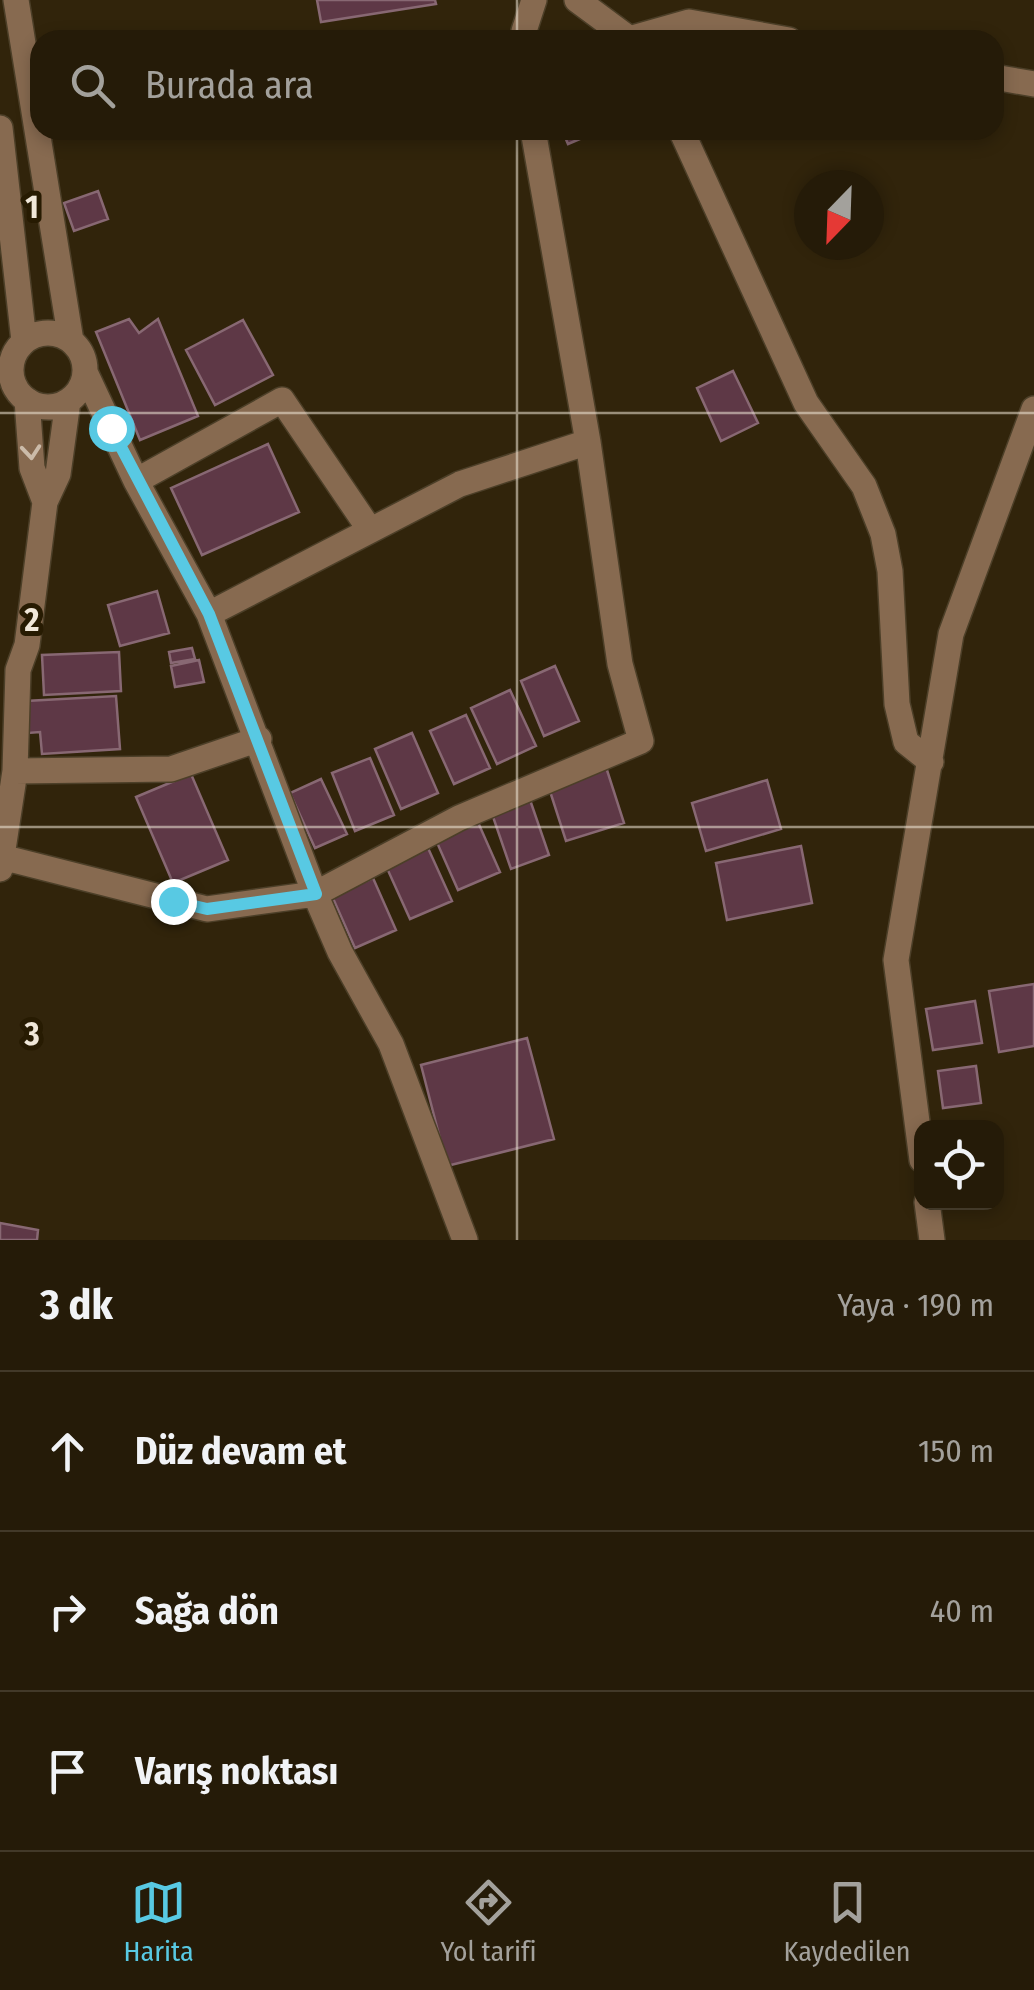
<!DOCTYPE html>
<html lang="tr">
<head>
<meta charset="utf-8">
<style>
  body { margin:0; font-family:"Fira Sans Condensed",sans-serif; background:#2d2412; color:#f1f3f6 }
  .controls { position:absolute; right:30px; bottom:30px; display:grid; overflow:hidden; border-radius:20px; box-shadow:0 5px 15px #0003 }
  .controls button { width:90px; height:90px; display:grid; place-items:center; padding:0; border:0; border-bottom:2px solid #423929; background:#251b08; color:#f1f3f6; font:50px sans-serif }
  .compass { position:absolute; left:794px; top:170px; width:90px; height:90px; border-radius:50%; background:#251b08; box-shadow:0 5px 15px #0003; rotate:203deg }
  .stop { position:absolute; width:30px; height:30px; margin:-22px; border:8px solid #58c9e3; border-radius:50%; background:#fff }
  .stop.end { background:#58c9e3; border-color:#fff; box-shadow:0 2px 10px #0008 }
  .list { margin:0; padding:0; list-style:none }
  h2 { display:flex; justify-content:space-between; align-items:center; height:130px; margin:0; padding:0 40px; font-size:42px }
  h2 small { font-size:32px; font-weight:400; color:#a3a19c }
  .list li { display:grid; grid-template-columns:65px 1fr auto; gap:30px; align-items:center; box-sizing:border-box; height:160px; padding:0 40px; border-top:2px solid #423929 }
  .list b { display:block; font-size:38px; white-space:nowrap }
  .list em { font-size:32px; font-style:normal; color:#a3a19c }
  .icon { flex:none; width:55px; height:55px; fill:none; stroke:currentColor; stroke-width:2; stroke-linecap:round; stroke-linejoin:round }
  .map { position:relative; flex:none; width:1034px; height:1240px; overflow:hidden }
  .search { position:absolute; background:#251b08; box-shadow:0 5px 15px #0003; left:30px; right:30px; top:30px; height:110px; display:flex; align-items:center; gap:25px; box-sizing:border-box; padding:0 35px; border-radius:30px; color:#a3a19c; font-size:38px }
  .sheet { height:610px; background:#251b08 }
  nav { display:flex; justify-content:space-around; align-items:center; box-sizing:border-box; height:140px; border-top:2px solid #423929; background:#251b08; font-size:28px; color:#a3a19c }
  nav a { display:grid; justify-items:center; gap:5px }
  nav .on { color:#58c9e3 }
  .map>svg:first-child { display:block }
  .building { fill:#5e3846; stroke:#886873; stroke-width:2.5 }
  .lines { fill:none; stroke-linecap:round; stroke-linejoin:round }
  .minor-casing { stroke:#4c3f28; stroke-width:28 }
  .minor { stroke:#876a50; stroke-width:25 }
  .oneway { stroke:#cbbba9 }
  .route { stroke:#58c9e3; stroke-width:12 }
  .grid { fill:none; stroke:#f0e7d9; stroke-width:2.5; stroke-opacity:0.55 }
  .grid-label { font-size:32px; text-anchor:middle; font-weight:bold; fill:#f0e7d9; stroke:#271b02; stroke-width:10; stroke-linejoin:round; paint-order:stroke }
</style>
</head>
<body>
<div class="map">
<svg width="1034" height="1240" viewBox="0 0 1034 1240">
  <rect width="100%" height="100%" fill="#31240b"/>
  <path class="building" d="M317,0H435L436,4L321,22Z
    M562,130H601L568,144Z
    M98,191L108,219L74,231L64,203Z
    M129,319L139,333L158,319L198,416L140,440L96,332Z
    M243,320L273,375L215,405L186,350Z
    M733,371L758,423L721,441L697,388Z
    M268,444L299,512L202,555L171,488Z
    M157,591L169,633L120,646L108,605Z
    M192,648L195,659L171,663L169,652Z
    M119,652L121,691L44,695L42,655Z
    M199,660L204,682L175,687L171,666Z
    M555,666L579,721L544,736L521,681Z
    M510,690L536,746L497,764L471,708Z
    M116,696L120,749L42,754L40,732L28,733L26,701Z
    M466,715L490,768L454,784L430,731Z
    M412,733L438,793L401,809L375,749Z
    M370,758L394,815L355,831L332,773Z
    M606,767L624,823L566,841L548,785Z
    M191,774L228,860L173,883L136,797Z
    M321,779L347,834L315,848L290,793Z
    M767,780L781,829L706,851L692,803Z
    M528,794L549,855L511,869L490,808Z
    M477,820L500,872L458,890L435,838Z
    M801,846L812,903L727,920L716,863Z
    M428,848L452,901L410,919L386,866Z
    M373,878L396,930L355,948L332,896Z
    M1034,984V1046L999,1052L989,991Z
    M975,1001L982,1043L933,1050L926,1009Z
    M527,1038L554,1139L447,1166L421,1065Z
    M976,1066L981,1103L943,1108L938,1071Z
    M0,1223L38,1230L37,1240H0Z"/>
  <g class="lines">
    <g class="minor-casing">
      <path id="minor" d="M16,0L71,341
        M577,0L631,40
        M629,39L689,22L789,40
        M525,40L524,31L534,0
        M994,77L1034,84
        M0,128L24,341
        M681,130L806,403L864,486L883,534L890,571L897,704L906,742L931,762
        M11 370a37 37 0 1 1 74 0a37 37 0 1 1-74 0Z
        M85,372L136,481L209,614L315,894L340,952L391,1044L465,1240
        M27,400L32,468L45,502
        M136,481L282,400L370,530
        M209,614L460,484L588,442
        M15,771L171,769L259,739
        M2,857L207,909L315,894L459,818L641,741L620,664L588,442L533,130
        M0,869L15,771L18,670L27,645L45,502L58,474L68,401
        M922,1160L896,960L951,634L1034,409
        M927,1202L932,1240"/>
    </g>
    <use href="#minor" class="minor"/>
  </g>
  <defs><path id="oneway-chevron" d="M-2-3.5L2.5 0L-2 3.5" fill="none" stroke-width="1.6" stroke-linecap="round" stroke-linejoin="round" transform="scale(2.5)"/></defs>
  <use class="oneway" href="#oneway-chevron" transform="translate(31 452) rotate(85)"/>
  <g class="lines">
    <path class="route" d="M111,428L209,614L316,894L207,909L173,901"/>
  </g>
  <path class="grid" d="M517,0V40M517,130V1240M0,413H1034M0,827H1034"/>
  <g class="grid-label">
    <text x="32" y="218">1</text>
    <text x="32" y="631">2</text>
    <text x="32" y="1045">3</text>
  </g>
</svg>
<div class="controls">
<button><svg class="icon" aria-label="locate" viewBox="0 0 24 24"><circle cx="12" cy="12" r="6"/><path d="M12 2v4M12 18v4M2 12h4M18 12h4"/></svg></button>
</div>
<svg class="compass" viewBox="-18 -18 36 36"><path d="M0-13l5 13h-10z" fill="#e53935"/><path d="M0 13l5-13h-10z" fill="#a3a19c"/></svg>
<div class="stop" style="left:111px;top:428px"></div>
<div class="stop end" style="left:173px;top:901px"></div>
<div class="search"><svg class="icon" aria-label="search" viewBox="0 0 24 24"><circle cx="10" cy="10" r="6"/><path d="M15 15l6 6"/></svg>Burada ara</div>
</div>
<section class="sheet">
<h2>3 dk<small>Yaya · 190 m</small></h2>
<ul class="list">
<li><svg class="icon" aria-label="ahead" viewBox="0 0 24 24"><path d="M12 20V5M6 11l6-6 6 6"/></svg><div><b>Düz devam et</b></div><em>150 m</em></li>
<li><svg class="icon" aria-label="right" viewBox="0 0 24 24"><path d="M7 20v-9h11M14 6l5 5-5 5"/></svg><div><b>Sağa dön</b></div><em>40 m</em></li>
<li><svg class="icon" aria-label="arrive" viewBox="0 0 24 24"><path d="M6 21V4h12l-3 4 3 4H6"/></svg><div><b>Varış noktası</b></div></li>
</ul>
</section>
<nav>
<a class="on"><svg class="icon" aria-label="map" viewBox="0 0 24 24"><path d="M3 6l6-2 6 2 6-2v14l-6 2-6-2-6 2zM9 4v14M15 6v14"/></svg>Harita</a>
<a><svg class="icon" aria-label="directions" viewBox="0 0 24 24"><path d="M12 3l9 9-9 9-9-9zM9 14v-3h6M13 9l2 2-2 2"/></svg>Yol tarifi</a>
<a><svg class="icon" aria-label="saved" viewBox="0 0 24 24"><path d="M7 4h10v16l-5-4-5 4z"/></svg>Kaydedilen</a>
</nav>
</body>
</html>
